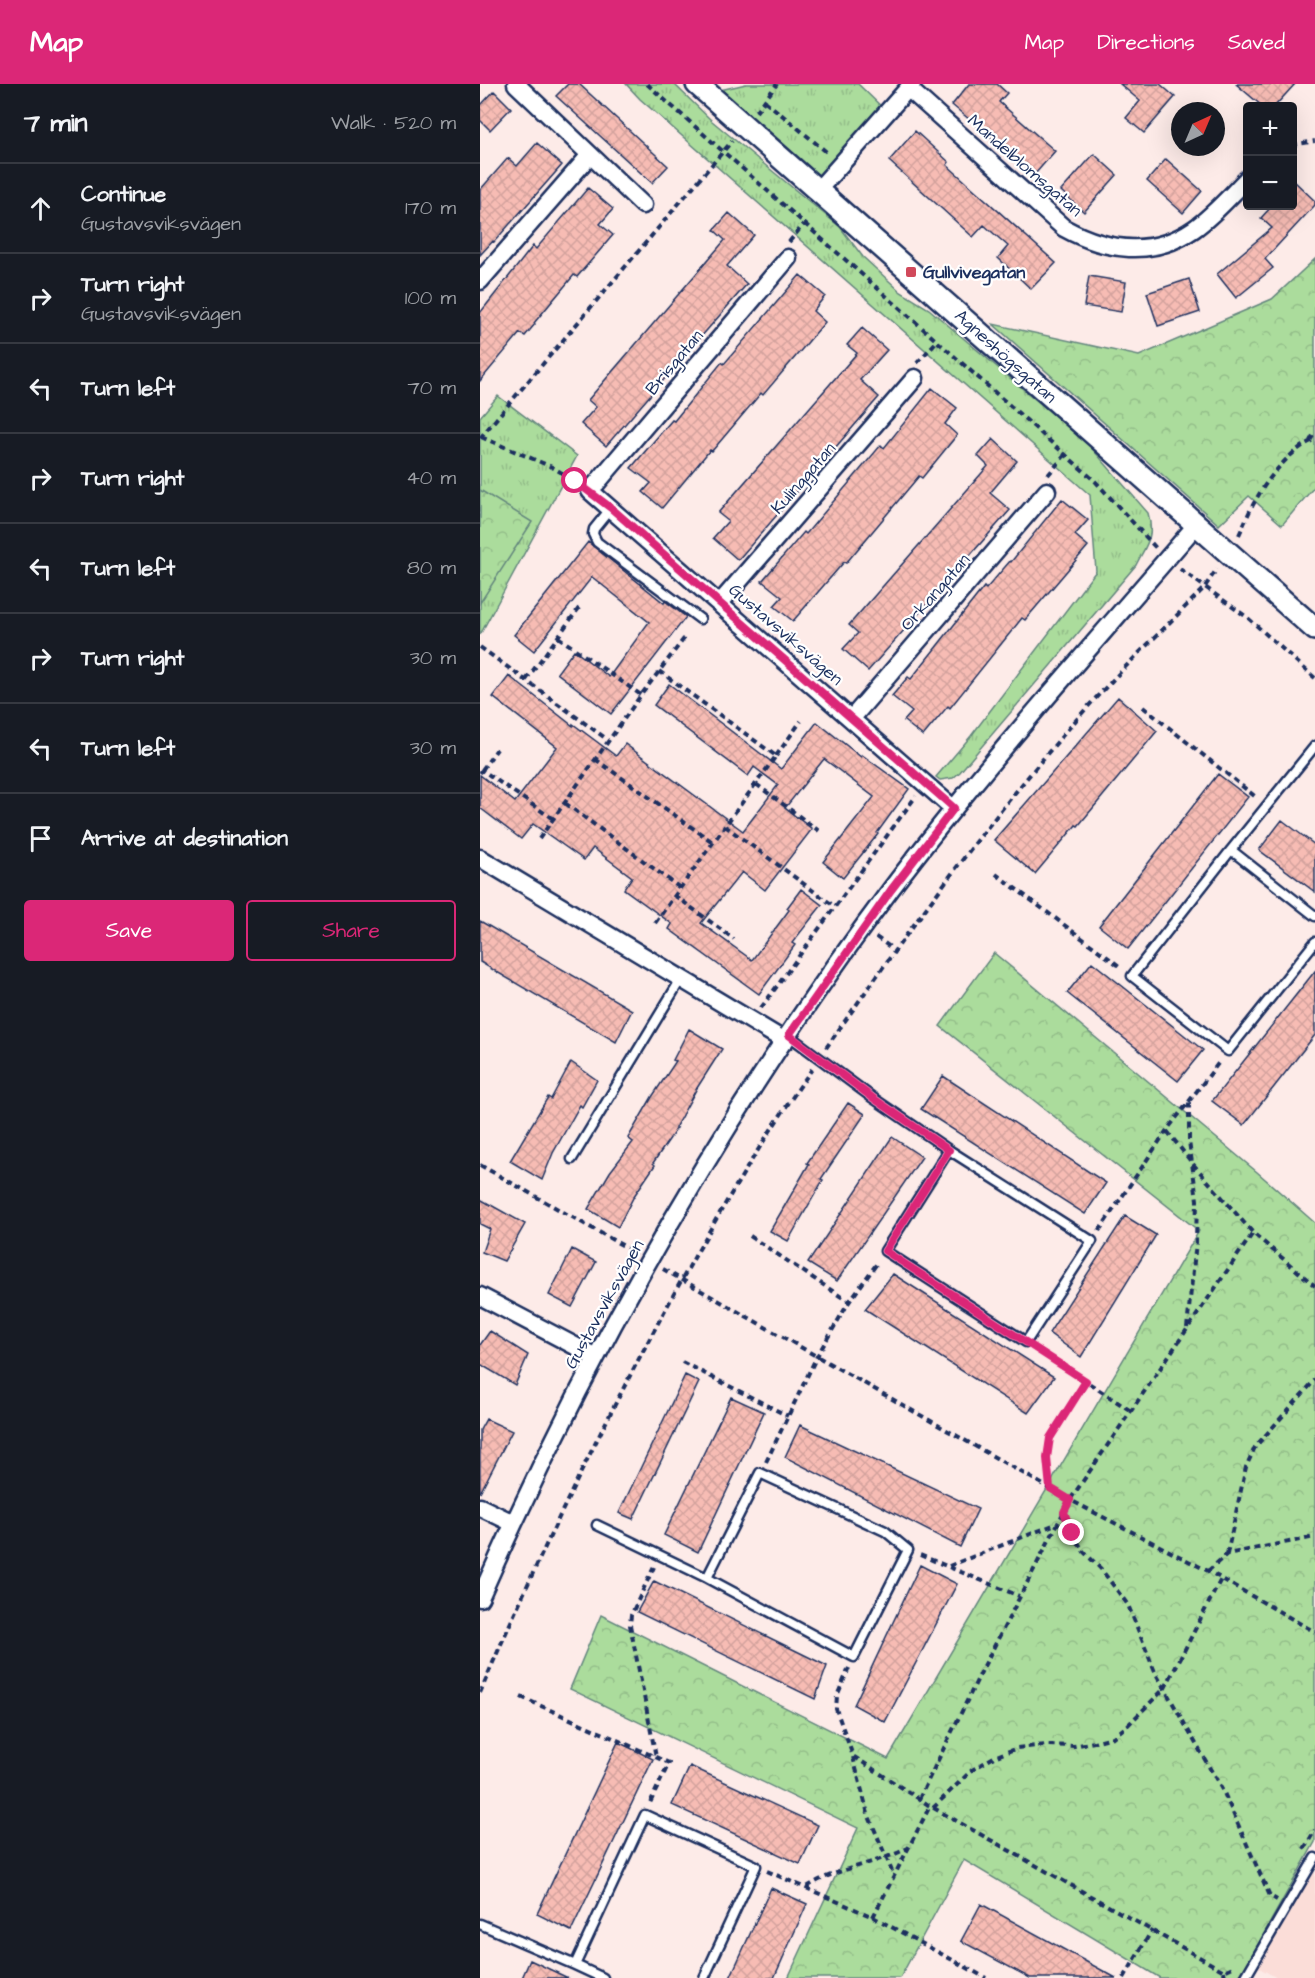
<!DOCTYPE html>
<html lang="en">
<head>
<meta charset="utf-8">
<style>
  body { margin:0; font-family:"Architects Daughter",sans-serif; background:#20242c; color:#f1f3f6 }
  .controls { position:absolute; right:18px; top:18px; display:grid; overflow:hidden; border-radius:6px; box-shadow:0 6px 24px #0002 }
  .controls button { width:54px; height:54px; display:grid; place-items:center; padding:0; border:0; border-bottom:2px solid #363941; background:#171b24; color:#f1f3f6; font:30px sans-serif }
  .compass { position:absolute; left:691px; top:18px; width:54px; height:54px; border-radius:50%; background:#171b24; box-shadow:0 6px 24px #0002; rotate:44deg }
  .stop { position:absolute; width:18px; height:18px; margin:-14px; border:4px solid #db2777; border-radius:50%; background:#fff }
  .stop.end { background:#db2777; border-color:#fff; box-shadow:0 2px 6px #0008 }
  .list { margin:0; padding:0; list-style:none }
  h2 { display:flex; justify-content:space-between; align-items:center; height:78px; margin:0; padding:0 24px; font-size:26px }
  h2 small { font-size:20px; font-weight:400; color:#9ea1a6 }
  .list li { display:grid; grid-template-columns:39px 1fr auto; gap:18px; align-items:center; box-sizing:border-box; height:90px; padding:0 24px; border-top:2px solid #363941 }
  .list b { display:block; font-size:22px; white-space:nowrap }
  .list p { margin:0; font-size:20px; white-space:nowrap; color:#9ea1a6 }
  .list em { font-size:20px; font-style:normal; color:#9ea1a6 }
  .actions { display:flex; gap:12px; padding:18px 24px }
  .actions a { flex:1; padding:14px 0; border:2px solid #db2777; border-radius:6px; text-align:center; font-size:21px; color:#db2777 }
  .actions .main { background:#db2777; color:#fff }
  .icon { flex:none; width:33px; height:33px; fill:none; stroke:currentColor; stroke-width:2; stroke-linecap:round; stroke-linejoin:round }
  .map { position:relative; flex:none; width:835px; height:1894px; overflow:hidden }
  header { display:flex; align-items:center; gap:36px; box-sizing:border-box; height:84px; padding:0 30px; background:#db2777; color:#fff }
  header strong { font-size:28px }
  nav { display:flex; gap:33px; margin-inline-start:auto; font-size:21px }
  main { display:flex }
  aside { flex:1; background:#171b24 }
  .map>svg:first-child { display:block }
  .built { fill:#fbddd8 }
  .grass { fill:url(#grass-tufts); stroke:#63867d; stroke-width:1.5 }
  .forest { fill:url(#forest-crowns); stroke:#63867d; stroke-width:1.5 }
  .building { fill:url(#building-cross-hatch); stroke:#1b2f5e; stroke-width:1.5 }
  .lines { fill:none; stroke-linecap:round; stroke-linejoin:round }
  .service-casing { stroke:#1b2f5e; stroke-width:13 }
  .minor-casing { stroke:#1b2f5e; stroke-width:21 }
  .tertiary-casing { stroke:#1b2f5e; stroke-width:26 }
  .path { stroke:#1b2f5e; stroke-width:4; stroke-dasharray:6 4.5; stroke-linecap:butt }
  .service { stroke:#fff; stroke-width:8 }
  .minor { stroke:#fff; stroke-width:16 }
  .tertiary { stroke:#fff; stroke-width:21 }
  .route { stroke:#db2777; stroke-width:8 }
  .poi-dot { fill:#d1495b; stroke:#fff; stroke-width:2 }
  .labels { text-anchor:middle; stroke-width:4.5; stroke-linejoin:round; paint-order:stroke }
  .street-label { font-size:18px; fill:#1b2f5e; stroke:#fff }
  .poi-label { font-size:18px; font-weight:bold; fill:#1b2f5e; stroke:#fff; text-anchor:start }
</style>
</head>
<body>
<header>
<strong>Map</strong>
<nav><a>Map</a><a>Directions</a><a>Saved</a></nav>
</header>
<main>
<aside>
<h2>7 min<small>Walk · 520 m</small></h2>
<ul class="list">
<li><svg class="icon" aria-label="ahead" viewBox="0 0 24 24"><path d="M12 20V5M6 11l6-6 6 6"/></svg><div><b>Continue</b><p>Gustavsviksvägen</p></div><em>170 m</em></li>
<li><svg class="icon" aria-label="right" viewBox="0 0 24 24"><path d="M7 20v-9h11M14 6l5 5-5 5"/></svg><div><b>Turn right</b><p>Gustavsviksvägen</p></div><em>100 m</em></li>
<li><svg class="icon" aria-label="left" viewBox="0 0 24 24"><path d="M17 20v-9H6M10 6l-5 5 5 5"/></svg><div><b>Turn left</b></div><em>70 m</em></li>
<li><svg class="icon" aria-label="right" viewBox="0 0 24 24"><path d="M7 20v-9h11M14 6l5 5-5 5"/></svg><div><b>Turn right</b></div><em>40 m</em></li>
<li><svg class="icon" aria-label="left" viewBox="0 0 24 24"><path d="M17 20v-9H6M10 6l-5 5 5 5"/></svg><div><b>Turn left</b></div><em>80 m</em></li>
<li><svg class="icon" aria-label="right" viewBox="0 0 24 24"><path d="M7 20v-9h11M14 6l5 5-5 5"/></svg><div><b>Turn right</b></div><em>30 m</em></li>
<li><svg class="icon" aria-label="left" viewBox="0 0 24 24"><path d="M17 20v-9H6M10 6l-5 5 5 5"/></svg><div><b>Turn left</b></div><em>30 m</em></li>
<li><svg class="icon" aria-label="arrive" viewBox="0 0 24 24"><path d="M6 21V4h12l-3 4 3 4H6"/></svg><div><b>Arrive at destination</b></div></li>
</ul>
<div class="actions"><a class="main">Save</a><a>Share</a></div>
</aside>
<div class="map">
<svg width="835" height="1894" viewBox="0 0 835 1894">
  <defs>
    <pattern id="grass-tufts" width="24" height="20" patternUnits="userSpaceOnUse" patternTransform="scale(1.5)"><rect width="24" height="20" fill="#abdc9c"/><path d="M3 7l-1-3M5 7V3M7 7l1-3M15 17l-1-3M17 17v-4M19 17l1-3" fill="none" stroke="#93bd89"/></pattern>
    <pattern id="forest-crowns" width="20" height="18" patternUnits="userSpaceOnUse" patternTransform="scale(1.5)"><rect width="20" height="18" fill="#abdc9c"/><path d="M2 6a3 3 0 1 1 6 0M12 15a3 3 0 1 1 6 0" fill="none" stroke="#93bd89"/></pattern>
    <pattern id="building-cross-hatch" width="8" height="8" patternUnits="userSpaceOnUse" patternTransform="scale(1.5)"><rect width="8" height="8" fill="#f7bcb4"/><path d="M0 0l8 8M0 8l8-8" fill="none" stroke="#d3a29d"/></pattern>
  </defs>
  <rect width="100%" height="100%" fill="#fdebe8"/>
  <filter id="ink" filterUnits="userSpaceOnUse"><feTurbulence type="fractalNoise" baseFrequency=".0167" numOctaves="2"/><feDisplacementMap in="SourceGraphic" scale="12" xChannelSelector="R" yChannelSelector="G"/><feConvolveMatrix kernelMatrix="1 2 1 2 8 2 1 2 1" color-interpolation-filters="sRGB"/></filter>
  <g filter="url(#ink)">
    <path class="built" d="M835,1779V1894H797L774,1881Z"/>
    <path class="grass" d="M146,0H194L232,37L360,143L383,173L421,208L449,225L609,361L668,429C675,453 666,461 656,481L480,688L473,694L460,696L456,693L491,652L616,487L610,411L160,15Z
      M266,0H378L409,30L349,106L236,7Z
      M18,312L97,372L0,551V333Z"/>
    <path class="forest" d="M835,175V402L802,441L769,412L739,441L513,240L659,272L792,215Z
      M0,406L52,438L0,519Z
      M514,869L777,1088L835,1139V1758L759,1894H680L484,1776L420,1894H308L378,1744L90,1605L121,1531L408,1675L719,1147L460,942Z"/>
    <path class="building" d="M88,0H99L188,82L172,99L76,12Z
      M489,0H517L527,9L519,18L575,67L555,90L472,21Z
      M640,0H680L695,13L664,49L646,34L660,17Z
      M756,0H815L795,22H782Z
      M14,7L31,24L10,46L0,36V22Z
      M435,47L469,78L467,81L576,179L551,205L518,174L528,162L504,141L493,153L409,77Z
      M57,59L82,81L14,158L13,157L0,171V106L28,74L37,82Z
      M614,70L637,91L604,128L581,107Z
      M686,75L722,107L703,129L667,97Z
      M813,96L835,117V121L785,175L793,184L756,214L737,190L792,144L781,134L792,122H813Z
      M108,104L133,125L120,140L133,151L97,193L94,191L54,239L55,240L45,252L40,249L0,297V229L53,162L56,165Z
      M249,129L274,151L247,182L267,200L126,362L101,340L116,323L108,316L245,156L234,146Z
      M320,191L345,212L333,227L345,238L283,311L281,309L232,367L230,366L182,424L163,408L171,399L151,384L192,336L194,337L242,278L244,280Z
      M609,192L646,198L641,228L604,222Z
      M709,195L720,228L678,242L667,209Z
      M382,244L407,266L380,296L399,313L258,476L233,454L248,437L238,429L377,269L367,261Z
      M452,304L477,324L465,340L477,351L442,394L439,392L366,479L364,478L313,537L294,522L302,513L282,497L324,448L326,450L401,361L404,364Z
      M513,355L537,377L510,409L530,426L388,587L363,565L378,549L369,541L508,382L498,372Z
      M582,415L608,436L595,451L608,462L545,536L542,534L470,624L468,622L443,652L424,637L432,628L412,612L428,593L431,595L504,503L506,505L530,477L531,478Z
      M108,458L184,519L185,517L206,533L131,630L77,589L94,566L129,593L169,538L112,493L54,567L34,551Z
      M29,592L93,642V640L136,672L145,660L263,747L298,701L274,683L268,692L174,621L189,600L301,685L337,638L381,673L382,671L429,705L397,749L398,750L363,794L343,778L394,713L344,675L305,724L332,745L285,806L262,788L221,839L272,876L309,826L307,824L321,805L342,821L312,859L315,861L279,910L189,845L192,840L144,805L152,793L113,764L104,776L53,740L41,755L0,724V691L35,718L77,663L13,613Z
      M638,613L677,647L598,742L596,741L555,790L514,756Z
      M738,690L768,713L648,865L619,842Z
      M802,736L835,761V808L779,766Z
      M0,837L152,926L136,958L0,878Z
      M612,878L723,966L698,997L587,909Z
      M835,887V951L764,1041L732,1017Z
      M209,945L242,965L217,1004L195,1044H197L173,1079L175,1081L154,1112L138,1143L108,1125L130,1088L153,1058L148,1054L172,1013L196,977L193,976Z
      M91,978L117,996L102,1023L100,1021L73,1069L62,1096L30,1077L68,1013L71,1015Z
      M463,992L626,1099L605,1130L441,1025Z
      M368,1019L385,1030L341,1095L343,1096L308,1157L290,1147L329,1080L327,1079Z
      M412,1053L442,1073L357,1197L328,1179Z
      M0,1115L45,1140L24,1177L2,1168L10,1145L0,1140Z
      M645,1132L676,1151L601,1273L569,1249Z
      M92,1165L116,1178L92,1223L69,1211Z
      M413,1190L574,1293L548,1329L385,1225Z
      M10,1247L48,1271L35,1301L0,1280V1261Z
      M205,1291L219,1298L153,1435L139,1429Z
      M251,1313L284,1328L218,1468L184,1451Z
      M6,1335L32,1347L0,1409V1346Z
      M320,1341L498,1425L480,1463L305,1373Z
      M440,1481L477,1500L405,1638L374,1621Z
      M174,1497L347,1582L335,1615L157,1528Z
      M138,1658L173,1675L91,1847L57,1830Z
      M210,1682L338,1741L320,1780L192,1721Z
      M291,1804L327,1820L294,1894H250Z
      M501,1820L636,1894H550L481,1857Z
      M50,1876L88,1894H42Z"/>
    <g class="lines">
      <g class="service-casing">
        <path id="service" d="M131,424L114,445L113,450L117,458L220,535
          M751,766L835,662
          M835,832L751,766L652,892L748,967L835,858
          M308,951L393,1014L469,1066
          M469,1066L612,1157L546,1258L405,1167Z
          M92,1075L201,895
          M280,1389L405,1447L428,1466L374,1573L227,1494Z
          M117,1441L227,1494
          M0,1840L95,1881
          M123,1894L95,1881L165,1731L276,1782L224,1894
          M765,1894L835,1774"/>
      </g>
      <g class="minor-casing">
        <path id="minor" d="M36,0L163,121
          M428,4L584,144C626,167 672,174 714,145C734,131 751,111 768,94
          M338,106L432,0
          M308,174L110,407L474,725
          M0,197L110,71
          M240,519L435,294
          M372,634L567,407
          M0,774L305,957
          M0,1212L116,1273
          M0,1423L33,1439
          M0,1514C110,1264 247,1024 411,805C507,678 613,561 717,440"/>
      </g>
      <g class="tertiary-casing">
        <path id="tertiary" d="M217,0L835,545"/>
      </g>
      <path class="path" d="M167,0L615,397L676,464
        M285,17L349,70
        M276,28L297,0
        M812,61L835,57
        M309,158L324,140
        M437,279L457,257
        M1,353L72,383L97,398
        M0,354L252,57
        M830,357L835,348
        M568,391L585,371
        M759,451C765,438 770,425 778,412C788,394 815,361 835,356
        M700,485L768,534L835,594
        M78,553L161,611
        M0,563L128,656
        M179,587L296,672L245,742L354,822
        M46,596L99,524
        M663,623L777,714
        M296,672L321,637
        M115,675L234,759
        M2,686L17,665
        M0,689L2,686L73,735
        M276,700L339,747
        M85,719L200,804
        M59,755L161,611L206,552
        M516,790L642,884
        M194,811L254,855
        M175,839L245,742
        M396,853L414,866
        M281,924L436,712
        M346,964C425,851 506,739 597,635C637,589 682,547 724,504L737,485
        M687,1047L713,1080L773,1149L835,1202
        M0,1081L156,1169
        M619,1147L687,1046L740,977
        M270,1152L369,1218
        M183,1185L590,1416L728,1487L835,1548
        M707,1244L716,1158L717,1116L709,1057V1018
        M557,1265L651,1327
        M202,1278L308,1332
        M286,1378L337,1272L369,1218L398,1178
        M570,1404L567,1374L570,1354L606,1297
        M584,1429L592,1449L604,1468L621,1485L648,1521L675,1588L744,1709L790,1812L797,1816
        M747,1470L766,1383L775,1363L835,1296
        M440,1471L539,1512
        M469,1482L576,1440
        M174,1483L151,1531L150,1541L176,1673
        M728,1487L747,1470L835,1453
        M369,1584L357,1612L356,1625L373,1672L450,1722L744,1887L755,1882
        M0,1609C53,1484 112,1361 177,1241C224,1154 274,1067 332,985
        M41,1613L189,1679L170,1719
        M373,1673L388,1730L414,1792
        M439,1715L504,1582L590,1416L773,1149
        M453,1724L492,1686L514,1673L537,1664L566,1661L594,1662L614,1658L633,1653L648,1641L685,1604L741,1495
        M824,1765L835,1746
        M287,1787L393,1833L506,1894
        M327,1803C358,1783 395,1781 428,1764
        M393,1833L450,1722
        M744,1887L745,1894
        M644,1894L672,1846"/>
      <use href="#service" class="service"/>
      <use href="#minor" class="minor"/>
      <use href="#tertiary" class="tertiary"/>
    </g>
  </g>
  <g class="lines" filter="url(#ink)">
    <path class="route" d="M95,397L131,424L474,724L411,806L309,951L393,1014L469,1066L405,1167L606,1297L570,1354L567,1374L570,1404L590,1416L584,1428L592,1449"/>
  </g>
  <rect class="poi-dot" x="425" y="182" width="12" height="12" rx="3"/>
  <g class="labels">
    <g class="street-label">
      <text transform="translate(545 81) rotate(41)" y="6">Mandelblomsgatan</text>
      <text transform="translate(526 272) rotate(42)" y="6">Agneshögsgatan</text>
      <text transform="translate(194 278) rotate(-50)" y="6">Brisgatan</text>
      <text transform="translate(323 394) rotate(-49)" y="6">Kulinggatan</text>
      <text transform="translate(455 508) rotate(-49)" y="6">Orkangatan</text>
      <text transform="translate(306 550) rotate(41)" y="6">Gustavsviksvägen</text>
      <text transform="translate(124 1220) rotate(-61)" y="6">Gustavsviksvägen</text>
    </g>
    <g class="poi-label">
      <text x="443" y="194">Gullvivegatan</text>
    </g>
  </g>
</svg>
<div class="controls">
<button>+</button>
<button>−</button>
</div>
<svg class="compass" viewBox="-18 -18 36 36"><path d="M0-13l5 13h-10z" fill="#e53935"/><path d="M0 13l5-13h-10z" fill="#9ea1a6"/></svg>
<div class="stop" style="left:95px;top:397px"></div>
<div class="stop end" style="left:592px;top:1449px"></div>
</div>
</main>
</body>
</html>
